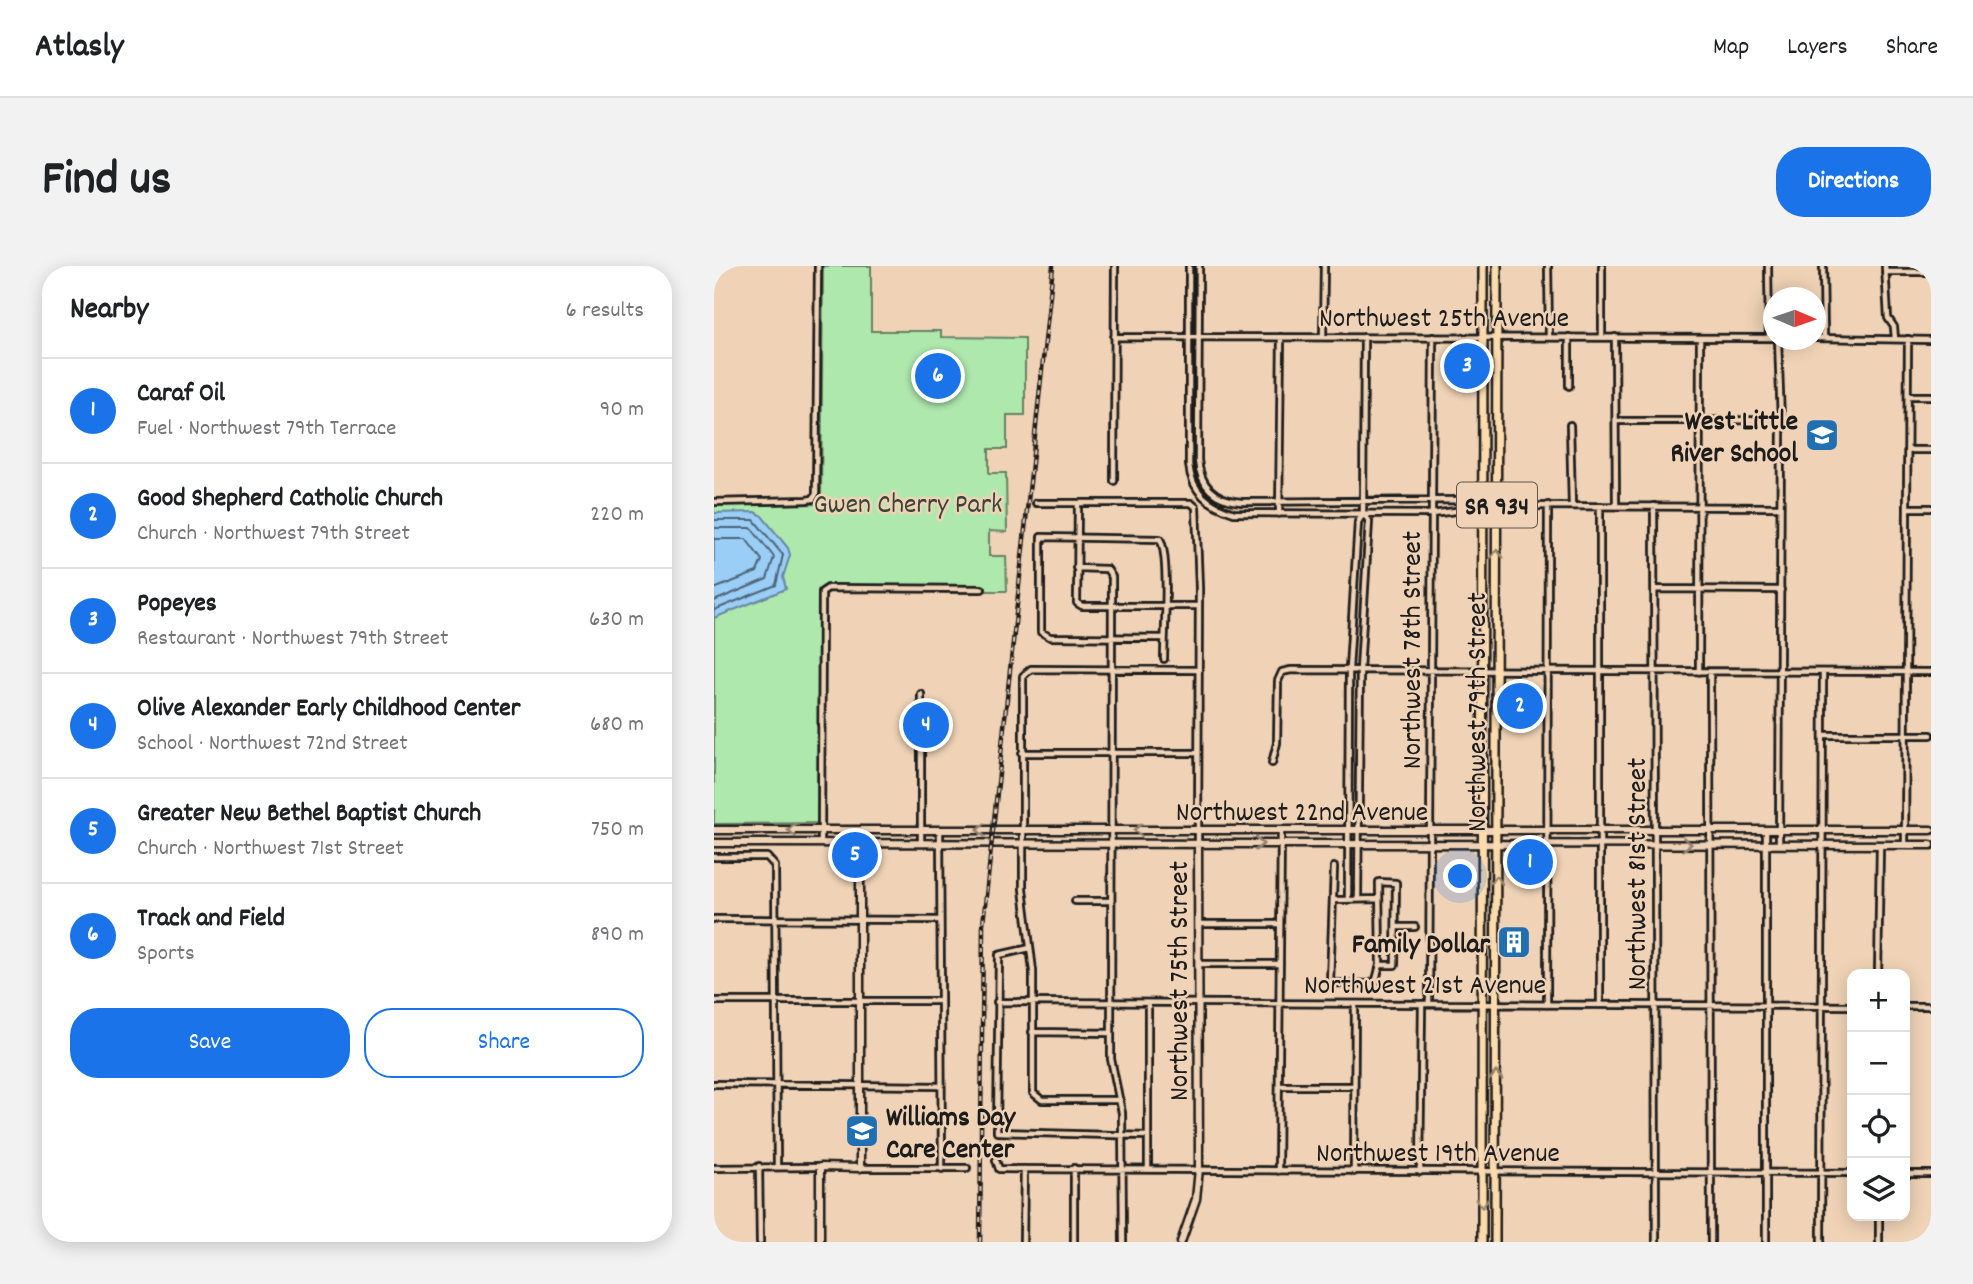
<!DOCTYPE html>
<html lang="en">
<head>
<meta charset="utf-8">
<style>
  body { margin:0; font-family:Dekko,sans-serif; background:#f2f2f2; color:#202124 }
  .controls { position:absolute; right:21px; bottom:21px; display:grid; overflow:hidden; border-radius:14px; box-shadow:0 4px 18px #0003 }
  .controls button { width:63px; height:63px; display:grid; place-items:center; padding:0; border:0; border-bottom:2px solid #e0e0e0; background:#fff; color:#202124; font:35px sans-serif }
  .compass { position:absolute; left:1049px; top:21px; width:63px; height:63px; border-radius:50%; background:#fff; box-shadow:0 4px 18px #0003; rotate:92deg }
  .you { position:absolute; left:747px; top:611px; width:24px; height:24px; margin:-18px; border:5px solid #fff; border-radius:50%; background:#1a73e8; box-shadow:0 0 0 10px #1a73e833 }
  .badge { display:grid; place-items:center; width:46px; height:46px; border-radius:50%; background:#1a73e8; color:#fff; font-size:23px; font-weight:700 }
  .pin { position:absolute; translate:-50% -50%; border:4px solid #fff; box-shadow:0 2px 7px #0006 }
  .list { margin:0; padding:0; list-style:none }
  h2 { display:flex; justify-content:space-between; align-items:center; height:91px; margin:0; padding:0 28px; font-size:30px }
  h2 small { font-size:23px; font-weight:400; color:#757577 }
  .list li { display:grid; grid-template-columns:46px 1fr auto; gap:21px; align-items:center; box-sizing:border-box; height:105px; padding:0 28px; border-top:2px solid #e0e0e0 }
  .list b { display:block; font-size:26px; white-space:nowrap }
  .list p { margin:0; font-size:23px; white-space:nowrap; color:#757577 }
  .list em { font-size:23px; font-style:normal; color:#757577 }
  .actions { display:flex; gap:14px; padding:21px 28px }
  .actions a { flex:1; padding:16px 0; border:2px solid #1a73e8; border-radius:28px; text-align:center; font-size:24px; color:#1a73e8 }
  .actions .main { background:#1a73e8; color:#fff }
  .icon { flex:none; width:38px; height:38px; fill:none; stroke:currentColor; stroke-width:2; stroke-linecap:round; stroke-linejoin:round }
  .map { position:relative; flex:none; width:1217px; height:976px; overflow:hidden; border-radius:28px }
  header { display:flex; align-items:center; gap:42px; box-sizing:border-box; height:98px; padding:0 35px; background:#fff; border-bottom:2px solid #e0e0e0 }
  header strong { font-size:33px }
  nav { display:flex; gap:38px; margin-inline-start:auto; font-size:24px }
  .intro { display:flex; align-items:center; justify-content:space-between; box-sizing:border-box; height:168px; padding:0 42px }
  h1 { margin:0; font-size:49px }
  .button { padding:18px 32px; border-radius:28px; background:#1a73e8; color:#fff; font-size:24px; font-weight:700 }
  main { display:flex; gap:42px; padding:0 42px }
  aside { flex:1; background:#fff; border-radius:28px; box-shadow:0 4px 18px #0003 }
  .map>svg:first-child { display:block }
  .green { fill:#aee8ad; stroke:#658264; stroke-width:2 }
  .water { fill:#9acef7; stroke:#68879f; stroke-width:2 }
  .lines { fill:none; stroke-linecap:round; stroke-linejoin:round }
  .shore { stroke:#4e6374; stroke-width:2 }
  .street-casing { stroke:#1c1c1c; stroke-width:10 }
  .secondary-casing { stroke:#1c1c1c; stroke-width:11 }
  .primary-casing { stroke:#1c1c1c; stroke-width:12 }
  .street { stroke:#f0d3b6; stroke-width:4.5 }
  .secondary { stroke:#f0d3b6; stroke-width:6 }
  .primary { stroke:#fedbac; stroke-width:7 }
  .rail-casing { stroke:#1c1c1c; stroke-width:4.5 }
  .rail { stroke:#f0d3b6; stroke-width:2; stroke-dasharray:5; stroke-linecap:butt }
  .oneway { stroke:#98856b }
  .oneway2 { stroke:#918171 }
  .labels { text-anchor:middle; stroke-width:5; stroke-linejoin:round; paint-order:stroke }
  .shield { fill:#f0d3b6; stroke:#5c534a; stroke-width:2 }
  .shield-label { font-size:26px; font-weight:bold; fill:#1c1c1c }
  .street-label { font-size:28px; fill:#1c1c1c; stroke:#f0d3b6 }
  .poi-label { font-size:28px; font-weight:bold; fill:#1c1c1c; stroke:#f0d3b6; text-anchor:end }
  .park-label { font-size:28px; fill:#394539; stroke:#f0d3b6 }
</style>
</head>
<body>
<header>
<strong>Atlasly</strong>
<nav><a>Map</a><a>Layers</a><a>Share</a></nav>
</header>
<div class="intro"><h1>Find us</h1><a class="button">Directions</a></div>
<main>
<aside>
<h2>Nearby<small>6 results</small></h2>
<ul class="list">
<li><span class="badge">1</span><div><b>Caraf Oil</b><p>Fuel · Northwest 79th Terrace</p></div><em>90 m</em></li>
<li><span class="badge">2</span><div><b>Good Shepherd Catholic Church</b><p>Church · Northwest 79th Street</p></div><em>220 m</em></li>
<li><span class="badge">3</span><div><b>Popeyes</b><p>Restaurant · Northwest 79th Street</p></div><em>630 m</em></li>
<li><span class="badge">4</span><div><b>Olive Alexander Early Childhood Center</b><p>School · Northwest 72nd Street</p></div><em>680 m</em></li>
<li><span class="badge">5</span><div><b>Greater New Bethel Baptist Church</b><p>Church · Northwest 71st Street</p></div><em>750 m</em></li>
<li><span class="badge">6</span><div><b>Track and Field</b><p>Sports</p></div><em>890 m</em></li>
</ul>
<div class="actions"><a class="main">Save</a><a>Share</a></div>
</aside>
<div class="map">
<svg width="1217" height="976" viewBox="0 0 1217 976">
  <rect width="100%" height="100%" fill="#f0d3b6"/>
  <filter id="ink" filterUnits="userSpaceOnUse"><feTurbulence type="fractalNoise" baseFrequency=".0143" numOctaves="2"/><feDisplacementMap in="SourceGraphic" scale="14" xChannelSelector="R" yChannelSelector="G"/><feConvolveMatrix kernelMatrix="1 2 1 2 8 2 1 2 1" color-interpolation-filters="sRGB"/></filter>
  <g filter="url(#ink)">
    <path class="green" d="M109,0H157V65H227V71L311,72V149H293V183H275V207H292L293,266L275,265V290H292L293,325H107V557L0,558V239L107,238Z"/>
    <path class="water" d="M41,246L48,250L74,282L76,289L69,311L72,323L0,352V247Z"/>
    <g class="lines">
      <path class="shore" d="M0,254H40L69,289L62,319L0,344
        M0,262H37L60,291L53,313L0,335
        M0,273H32L48,294L43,306L0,323"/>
      <g class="street-casing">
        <path id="street" d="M475,0V199C478,227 495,239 520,247L717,248L783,240L1066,241
          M485,0L484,194C486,220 501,234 527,236L745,234L767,240
          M834,0L835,71
          M1054,0L1055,72
          M1109,0L1110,72
          M1171,0L1174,52L1180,61L1181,73
          M1171,6H1217
          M400,71L1059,72
          M609,71L610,0
          M855,71V120
          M888,71V0
          M901,71L902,240
          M1101,72L1217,74
          M1064,74L1067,154L1065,578
          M1194,130H1217
          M902,155L1067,154
          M856,159L858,240
          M1194,184H1217
          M400,215L401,0
          M0,236L92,234L99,233L102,228L104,0
          M322,237H477L482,241L485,322L484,578
          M364,237L363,337L368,340H485
          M886,240V739
          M940,240L942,976
          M1194,242H1217
          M565,248L567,71
          M362,302L393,303L398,311L397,793L408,847L409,976
          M941,323L1067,324
          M450,393C450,369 456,291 446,273L327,271V366L336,371L450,372
          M985,406L986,72
          M996,406L997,976
          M1109,469H1217
          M308,487H483
          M558,497L563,477L564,415L568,406L577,404L1217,406
          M226,564L228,903
          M107,577L108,326L114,322L268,323
          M207,577V428
          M1191,579L1194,73
          M0,591H53L61,600L63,900
          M620,601L616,717L656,718L662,714L666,699L665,616L682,617L681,699H666
          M634,633L635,403L644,256L649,248L650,71
          M644,633L646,404L655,255L650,248
          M619,634L665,633
          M361,635H397
          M0,653L226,654
          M484,658H566
          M682,661H701
          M316,682L285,689L283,866L434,870
          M484,698H566
          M1164,708L1166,579
          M0,735H227
          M283,736L1138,740
          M434,737V902
          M715,738L719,71
          M833,739L834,239
          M1191,740H1217
          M318,766L397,767
          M0,818L227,820
          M565,820H640
          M406,834H328L319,827V705L309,623V410L317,403L485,404
          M282,894L285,903L1138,907
          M45,900L46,976
          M0,902L106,901
          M146,902H253
          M360,902V976
          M564,905L567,565
          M640,906L641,738
          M706,906L708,738
          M1191,908H1217
          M1165,950V976
          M309,976L310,903
          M1052,976V564
          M1107,976L1109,406"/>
      </g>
      <g class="secondary-casing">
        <path id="secondary" d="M0,564H1217
          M0,577L1217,579
          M106,976V901L146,902V564
          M467,976L482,933L485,903L484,578"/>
      </g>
      <g class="primary-casing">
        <path id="primary" d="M768,976L769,0
          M781,976L783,0"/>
      </g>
      <use href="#street" class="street"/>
      <use href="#secondary" class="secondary"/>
      <use href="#primary" class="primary"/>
      <g class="rail-casing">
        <path id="rail" d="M266,976L269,658L339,0"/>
      </g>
      <use href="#rail" class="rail"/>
    </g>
    <defs><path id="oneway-chevron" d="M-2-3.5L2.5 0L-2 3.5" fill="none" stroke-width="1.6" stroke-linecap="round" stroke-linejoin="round" transform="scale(1.75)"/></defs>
    <g class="oneway">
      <use href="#oneway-chevron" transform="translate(783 288) rotate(-90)"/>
      <use href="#oneway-chevron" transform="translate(782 614) rotate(-89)"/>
      <use href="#oneway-chevron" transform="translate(782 810) rotate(-90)"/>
      <use href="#oneway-chevron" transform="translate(768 937) rotate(90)"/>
    </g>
    <g class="oneway2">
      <use href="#oneway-chevron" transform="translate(78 564) rotate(180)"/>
      <use href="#oneway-chevron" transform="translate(267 564) rotate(-180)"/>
      <use href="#oneway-chevron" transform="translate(424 564) rotate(180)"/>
      <use href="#oneway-chevron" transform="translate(545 578)"/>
      <use href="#oneway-chevron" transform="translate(973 578)"/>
    </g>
  </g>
  <defs>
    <g id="school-square" transform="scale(1.75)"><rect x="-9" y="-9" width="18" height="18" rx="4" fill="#1f6fb2" stroke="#f0d3b6"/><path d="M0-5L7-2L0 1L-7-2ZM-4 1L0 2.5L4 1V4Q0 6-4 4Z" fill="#fff"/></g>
    <g id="building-square" transform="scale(1.75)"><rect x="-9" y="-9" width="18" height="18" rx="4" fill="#1f6fb2" stroke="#f0d3b6"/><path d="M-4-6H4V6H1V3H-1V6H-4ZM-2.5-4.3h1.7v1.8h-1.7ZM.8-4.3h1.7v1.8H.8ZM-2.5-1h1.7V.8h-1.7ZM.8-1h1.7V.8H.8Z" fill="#fff"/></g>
  </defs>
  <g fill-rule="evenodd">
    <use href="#school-square" x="1108" y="169"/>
    <use href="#building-square" x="800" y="676"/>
    <use href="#school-square" x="148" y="865"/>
  </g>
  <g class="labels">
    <rect class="shield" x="743" y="216.5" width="80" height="45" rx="5"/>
    <g class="shield-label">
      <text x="783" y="248">SR 934</text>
    </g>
    <g class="street-label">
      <text x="730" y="60">Northwest 25th Avenue</text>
      <text transform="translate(696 384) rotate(-90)" y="10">Northwest 78th Street</text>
      <text transform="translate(761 446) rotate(-90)" y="10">Northwest 79th Street</text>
      <text x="588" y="554">Northwest 22nd Avenue</text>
      <text transform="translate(921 608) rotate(-90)" y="10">Northwest 81st Street</text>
      <text transform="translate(463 715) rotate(-90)" y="10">Northwest 75th Street</text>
      <text x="711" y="727">Northwest 21st Avenue</text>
      <text x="724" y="895">Northwest 19th Avenue</text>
    </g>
    <g class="poi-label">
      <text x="1084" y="163">West Little<tspan x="1084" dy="32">River School</tspan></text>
      <text x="776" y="686">Family Dollar</text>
      <text x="172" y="859" text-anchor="start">Williams Day<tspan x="172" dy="32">Care Center</tspan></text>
    </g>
    <g class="park-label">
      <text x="194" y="246">Gwen Cherry Park</text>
    </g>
  </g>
</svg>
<div class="controls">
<button>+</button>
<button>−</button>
<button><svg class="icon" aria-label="locate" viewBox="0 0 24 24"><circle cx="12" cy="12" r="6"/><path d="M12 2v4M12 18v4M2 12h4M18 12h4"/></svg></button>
<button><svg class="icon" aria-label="layers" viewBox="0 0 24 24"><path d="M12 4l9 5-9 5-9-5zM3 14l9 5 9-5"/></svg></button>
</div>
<svg class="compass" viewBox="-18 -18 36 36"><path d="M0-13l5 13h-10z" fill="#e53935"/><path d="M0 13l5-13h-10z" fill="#757577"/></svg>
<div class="you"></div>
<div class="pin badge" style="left:816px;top:596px">1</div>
<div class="pin badge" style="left:806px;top:440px">2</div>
<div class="pin badge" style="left:753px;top:100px">3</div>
<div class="pin badge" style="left:212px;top:459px">4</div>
<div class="pin badge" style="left:141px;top:589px">5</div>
<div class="pin badge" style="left:224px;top:110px">6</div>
</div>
</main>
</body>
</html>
